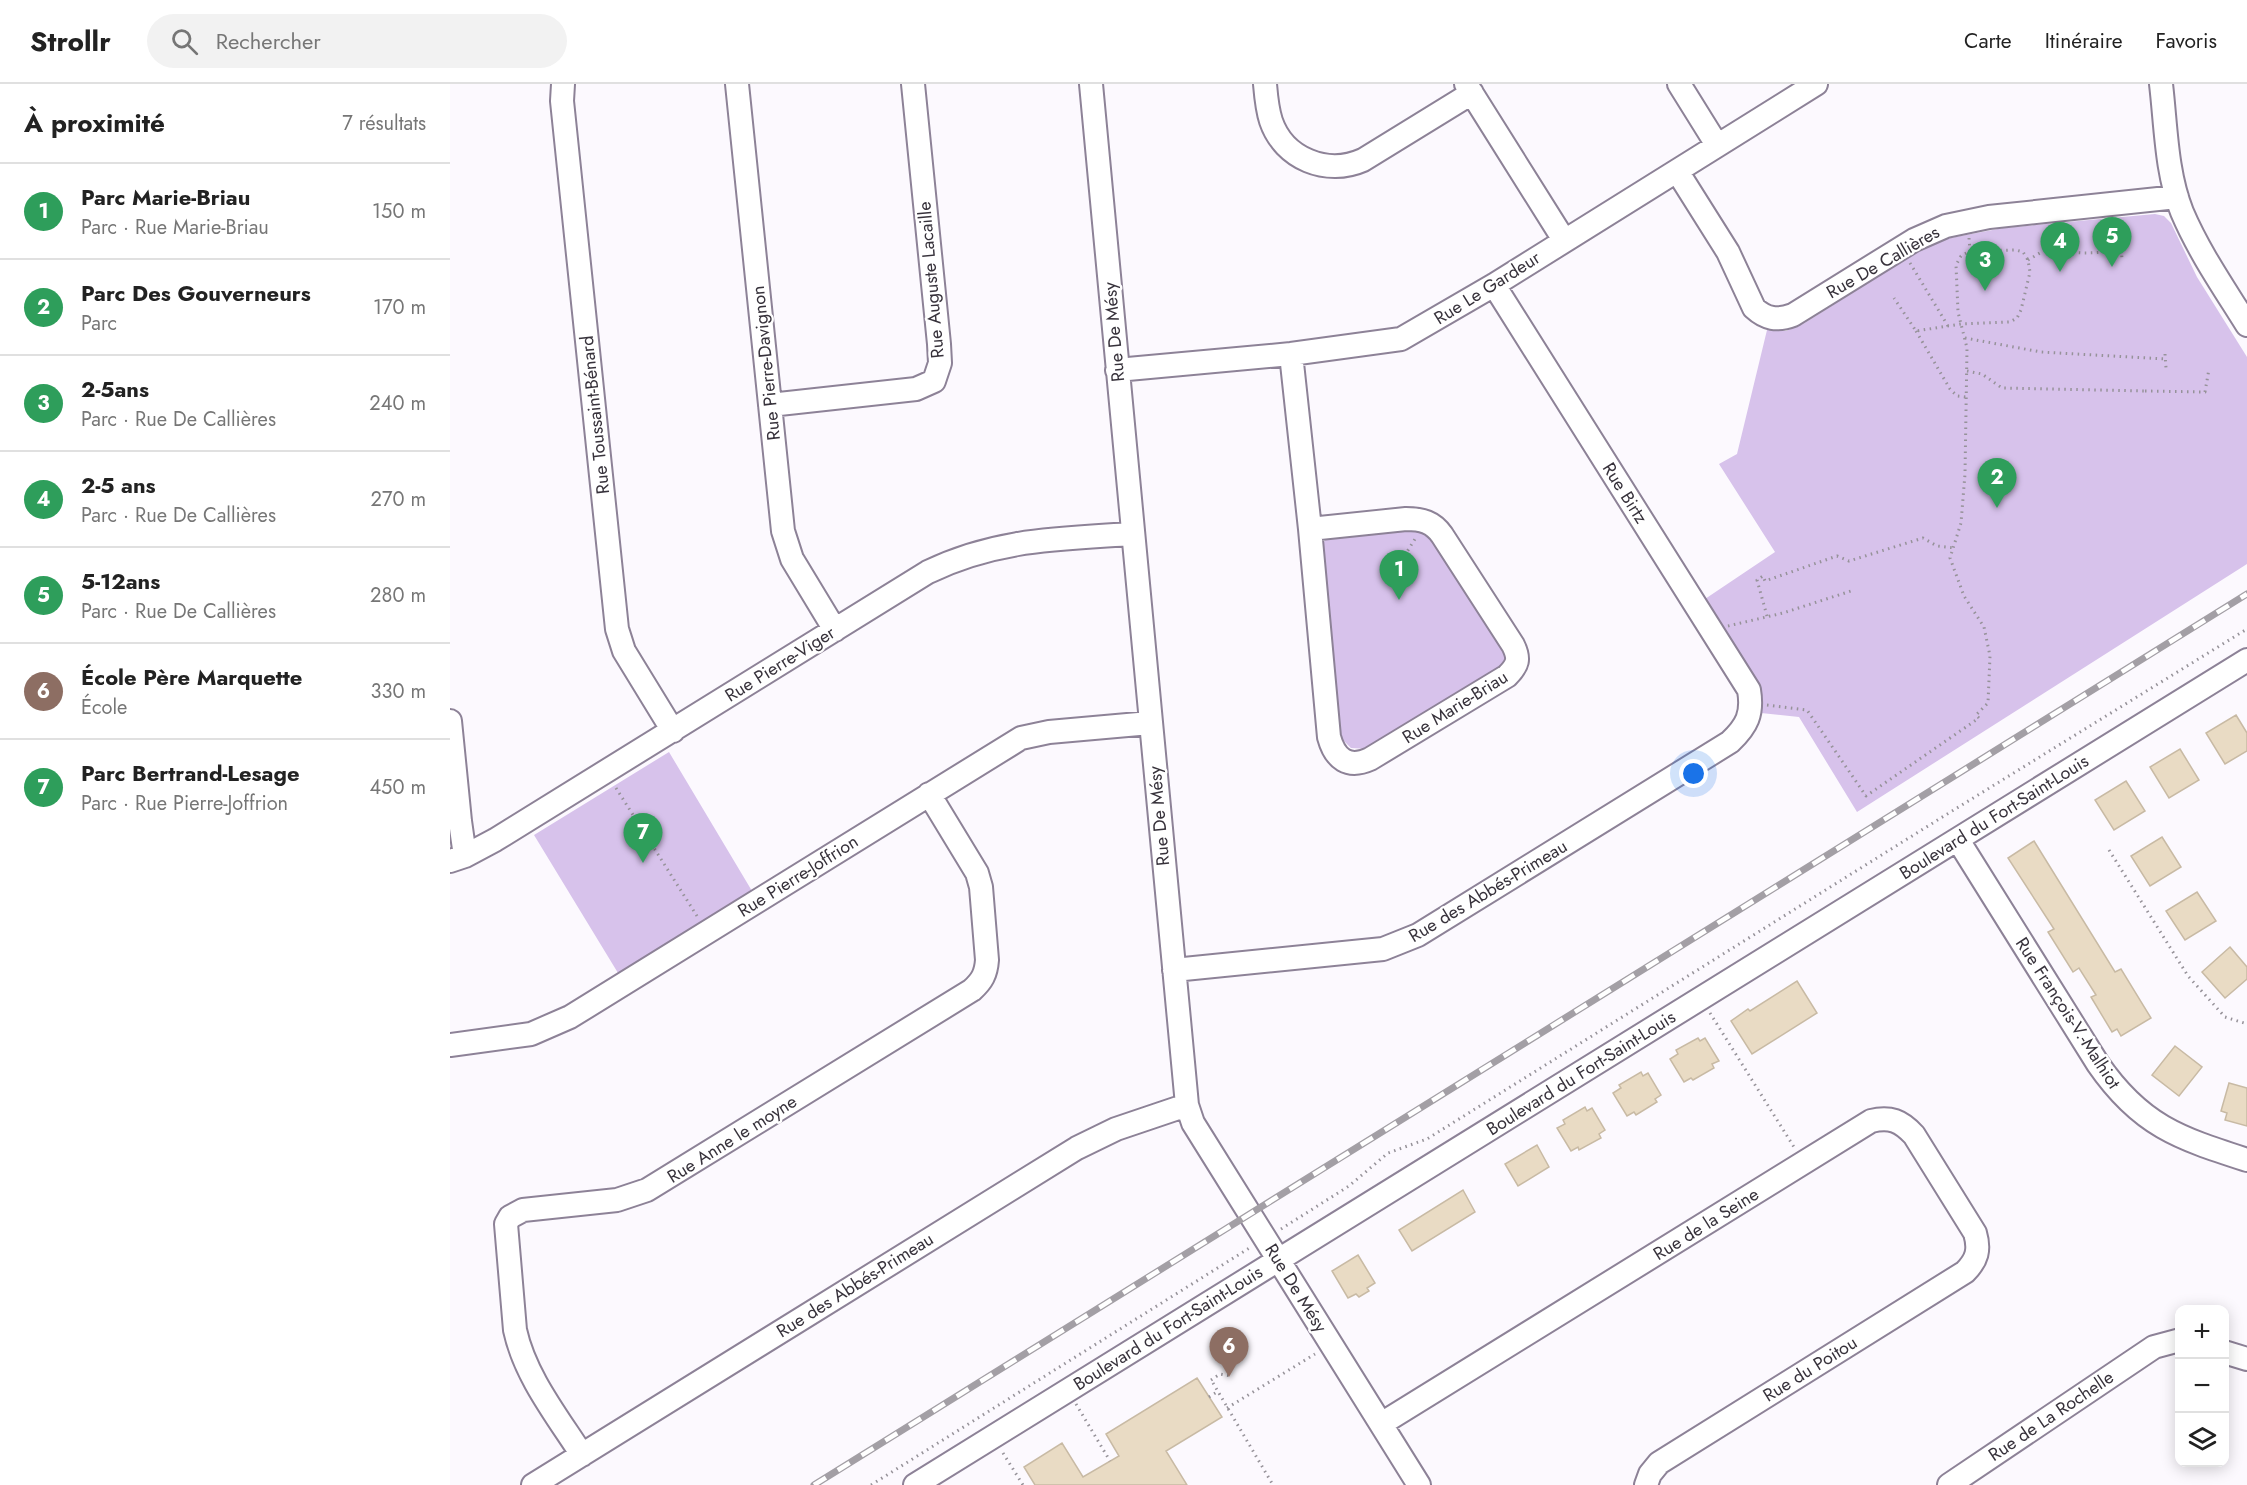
<!DOCTYPE html>
<html lang="fr">
<head>
<meta charset="utf-8">
<style>
  body { margin:0; font-family:Jost,sans-serif; background:#f2f2f2; color:#222 }
  .controls { position:absolute; right:18px; bottom:18px; display:grid; overflow:hidden; border-radius:12px; box-shadow:0 3px 15px #0003 }
  .controls button { width:54px; height:54px; display:grid; place-items:center; padding:0; border:0; border-bottom:2px solid #e0e0e0; background:#fff; color:#222; font:30px sans-serif }
  .you { position:absolute; left:1244px; top:690px; width:21px; height:21px; margin:-15px; border:4px solid #fff; border-radius:50%; background:#1a73e8; box-shadow:0 0 0 9px #1a73e833 }
  .badge { display:grid; place-items:center; width:39px; height:39px; border-radius:50%; background:#d93025; color:#fff; font-size:20px; font-weight:700 }
  .pin { position:absolute; translate:-50% -50px; filter:drop-shadow(0 2px 3px #0008) }
  .pin::after { content:''; position:absolute; top:32px; width:21px; height:18px; background:inherit; clip-path:polygon(0 0,100% 0,50% 100%) }
  .list { margin:0; padding:0; list-style:none }
  h2 { display:flex; justify-content:space-between; align-items:center; height:78px; margin:0; padding:0 24px; font-size:26px }
  h2 small { font-size:20px; font-weight:400; color:#767676 }
  .list li { display:grid; grid-template-columns:39px 1fr auto; gap:18px; align-items:center; box-sizing:border-box; height:96px; padding:0 24px; border-top:2px solid #e0e0e0 }
  .list b { display:block; font-size:22px; white-space:nowrap }
  .list p { margin:0; font-size:20px; white-space:nowrap; color:#767676 }
  .list em { font-size:20px; font-style:normal; color:#767676 }
  .icon { flex:none; width:33px; height:33px; fill:none; stroke:currentColor; stroke-width:2; stroke-linecap:round; stroke-linejoin:round }
  .map { position:relative; flex:none; width:1797px; height:1401px; overflow:hidden }
  header { display:flex; align-items:center; gap:36px; box-sizing:border-box; height:84px; padding:0 30px; background:#fff; border-bottom:2px solid #e0e0e0 }
  header strong { font-size:28px }
  nav { display:flex; gap:33px; margin-inline-start:auto; font-size:21px }
  .search { width:420px; height:54px; background:#f2f2f2; display:flex; align-items:center; gap:15px; box-sizing:border-box; padding:0 21px; border-radius:33px; color:#767676; font-size:22px }
  main { display:flex }
  aside { flex:1; background:#fff }
  .map>svg:first-child { display:block }
  .green { fill:#d7c2eb }
  .building { fill:#e9dbc4; stroke:#c8baa4; stroke-width:1.5 }
  .lines { fill:none; stroke-linecap:round; stroke-linejoin:round }
  .minor-casing { stroke:#8d8297; stroke-width:26 }
  .path { stroke:#969299; stroke-width:3; stroke-dasharray:1.5 4.5; stroke-linecap:butt }
  .minor { stroke:#fff; stroke-width:22 }
  .rail-casing { stroke:#a39fa5; stroke-width:7 }
  .rail { stroke:#fff; stroke-width:4.5; stroke-dasharray:14; stroke-linecap:butt }
  .labels { text-anchor:middle; stroke-width:4.5; stroke-linejoin:round; paint-order:stroke }
  .street-label { font-size:18px; fill:#37323b; stroke:#fff }
</style>
</head>
<body>
<header>
<strong>Strollr</strong>
<div class="search"><svg class="icon" aria-label="search" viewBox="0 0 24 24"><circle cx="10" cy="10" r="6"/><path d="M15 15l6 6"/></svg>Rechercher</div>
<nav><a>Carte</a><a>Itinéraire</a><a>Favoris</a></nav>
</header>
<main>
<aside>
<h2>À proximité<small>7 résultats</small></h2>
<ul class="list">
<li><span class="badge" style="background:#2e9e5b">1</span><div><b>Parc Marie-Briau</b><p>Parc · Rue Marie-Briau</p></div><em>150 m</em></li>
<li><span class="badge" style="background:#2e9e5b">2</span><div><b>Parc Des Gouverneurs</b><p>Parc</p></div><em>170 m</em></li>
<li><span class="badge" style="background:#2e9e5b">3</span><div><b>2-5ans</b><p>Parc · Rue De Callières</p></div><em>240 m</em></li>
<li><span class="badge" style="background:#2e9e5b">4</span><div><b>2-5 ans</b><p>Parc · Rue De Callières</p></div><em>270 m</em></li>
<li><span class="badge" style="background:#2e9e5b">5</span><div><b>5-12ans</b><p>Parc · Rue De Callières</p></div><em>280 m</em></li>
<li><span class="badge" style="background:#8d6e63">6</span><div><b>École Père Marquette</b><p>École</p></div><em>330 m</em></li>
<li><span class="badge" style="background:#2e9e5b">7</span><div><b>Parc Bertrand-Lesage</b><p>Parc · Rue Pierre-Joffrion</p></div><em>450 m</em></li>
</ul>
</aside>
<div class="map">
<svg width="1797" height="1401" viewBox="0 0 1797 1401">
  <rect width="100%" height="100%" fill="#fcf9fe"/>
  <path class="green" d="M1705,130L1714,132L1721,139L1747,193L1797,273V480L1407,728L1349,633L1311,629L1312,614L1305,595L1255,515L1325,468L1269,380L1287,370L1317,246L1336,247L1353,240L1467,168L1495,155L1553,144Z
    M965,445L982,453L1055,566L1056,573L1049,584L918,665L901,664L888,651L873,459L877,454Z
    M219,668L302,807L168,889L84,751Z"/>
  <path class="building" d="M1786,631L1797,649V667L1775,680L1756,649Z
    M1730,665L1749,696L1719,714L1700,683Z
    M1676,697L1695,727L1664,746L1645,716Z
    M1712,753L1731,783L1700,802L1681,772Z
    M1584,757L1665,888L1671,885L1701,934L1671,952L1667,945L1662,948L1641,913L1646,911L1629,884L1623,888L1598,848L1604,845L1558,774Z
    M1747,808L1766,837L1735,856L1716,827Z
    M1780,863L1797,883V895L1775,914L1752,888Z
    M1347,897L1367,929L1302,970L1281,937L1298,925L1300,927Z
    M1248,954L1250,957L1255,954L1269,977L1262,980L1264,984L1243,996L1241,994L1234,998L1220,975L1228,970L1226,966Z
    M1725,962L1752,983L1729,1012L1702,991Z
    M1191,988L1193,992L1198,989L1211,1011L1205,1015L1207,1018L1186,1031L1184,1028L1177,1032L1163,1009L1171,1004L1169,1001Z
    M1779,999L1797,1004V1042L1775,1036L1777,1029L1771,1027Z
    M1135,1023L1137,1027L1142,1024L1155,1046L1149,1050L1151,1054L1129,1066L1128,1063L1121,1067L1107,1044L1115,1040L1113,1036Z
    M1087,1061L1099,1083L1068,1102L1055,1080Z
    M1013,1106L1025,1128L962,1167L949,1146Z
    M908,1171L925,1199L917,1204L919,1207L909,1213L906,1210L898,1214L882,1187Z
    M747,1294L772,1333L716,1367L737,1401H585L574,1383L612,1359L633,1393L669,1372L656,1350Z"/>
  <g class="lines">
    <g class="minor-casing">
      <path id="minor" d="M113,0L112,17L167,545L174,567L223,647
        M287,0L333,447L342,475L385,546
        M641,0L737,1021L743,1039L969,1401
        M815,0C816,12 817,25 821,37C834,75 877,92 913,76L1022,9
        M1016,0L1114,156
        M1229,0L1267,61
        M1711,0C1716,42 1716,88 1732,128C1749,168 1774,204 1797,241
        M1227,87L1278,168L1304,224C1316,235 1327,237 1343,231L1464,156L1496,142L1539,133L1727,113
        M841,270L860,445L879,653C885,675 898,685 920,675L1057,592C1068,581 1070,575 1063,561L992,451C983,438 972,435 956,435L860,445
        M667,286L841,270L951,255L1044,201L1366,0
        M320,321L466,305L484,297L490,279L489,260L463,0
        M0,637L10,737L15,772
        M1508,756L1648,980C1691,1042 1729,1054 1797,1076
        M0,777L15,772L45,756L478,488C546,455 608,455 682,450
        M724,886L933,865L968,851L1280,658C1297,642 1303,630 1299,606L1044,201
        M0,961L81,950L120,933L571,654L599,648L700,639
        M1774,1268L1797,1275
        M931,1340L1421,1037C1440,1032 1451,1037 1464,1051L1525,1149C1530,1166 1527,1176 1515,1188L1209,1379L1200,1390L1196,1401
        M132,1371C107,1332 75,1292 65,1246L56,1140L60,1133L73,1126L167,1116L197,1106L522,906C532,897 536,890 537,876L531,803L527,789L479,710
        M83,1401L627,1064L666,1045L737,1021
        M465,1401L1797,576
        M1499,1401L1704,1263L1730,1256"/>
    </g>
    <path class="path" d="M1599,145C1602,178 1649,168 1671,166L1672,174
      M1519,154L1520,167
      M1578,176L1605,160
      M1460,179L1498,242
      M1466,247L1500,305L1507,312L1516,313
      M1515,254L1591,268L1716,275
      M1715,270L1716,284
      M1517,287L1532,290L1552,304L1695,307V309
      M1695,307L1755,308L1759,285
      M945,487L965,455
      M1317,532L1307,496L1313,492L1315,497L1387,472L1399,477L1473,454L1487,462L1505,464
      M1278,542L1333,529L1401,507
      M1317,621L1357,626L1416,712L1529,634L1526,631L1538,619L1540,572L1534,543L1514,512L1500,474L1511,439L1515,390L1517,264L1508,228L1506,181L1511,172L1520,167L1566,166L1573,168L1578,176L1580,188L1571,226L1567,234L1560,238L1511,240L1466,247L1444,214
      M166,704L247,832
      M1659,766L1738,892L1775,933L1794,939
      M1260,929L1344,1063
      M831,1145L899,1102L938,1069L977,1055L1494,732L1797,545
      M761,1296L770,1290L781,1292
      M763,1299L823,1401
      M759,1313L767,1308
      M626,1320L660,1377
      M777,1324L865,1270
      M553,1369L573,1401
      M421,1401L801,1163"/>
    <use href="#minor" class="minor"/>
    <g class="rail-casing">
      <path id="rail" d="M364,1401L1797,510"/>
    </g>
    <use href="#rail" class="rail"/>
  </g>
  <g class="labels">
    <g class="street-label">
      <text transform="translate(1433 178) rotate(-30)" y="6">Rue De Callières</text>
      <text transform="translate(481 196) rotate(-95)" y="6">Rue Auguste Lacaille</text>
      <text transform="translate(1037 204) rotate(-32)" y="6">Rue Le Gardeur</text>
      <text transform="translate(664 248) rotate(-95)" y="6">Rue De Mésy</text>
      <text transform="translate(316 279) rotate(-96)" y="6">Rue Pierre-Davignon</text>
      <text transform="translate(145 331) rotate(-96)" y="6">Rue Toussaint-Bénard</text>
      <text transform="translate(1175 409) rotate(58)" y="6">Rue Birtz</text>
      <text transform="translate(330 580) rotate(-32)" y="6">Rue Pierre-Viger</text>
      <text transform="translate(1005 623) rotate(-32)" y="6">Rue Marie-Briau</text>
      <text transform="translate(709 732) rotate(-95)" y="6">Rue De Mésy</text>
      <text transform="translate(1544 733) rotate(-32)" y="6">Boulevard du Fort-Saint-Louis</text>
      <text transform="translate(348 792) rotate(-32)" y="6">Rue Pierre-Joffrion</text>
      <text transform="translate(1038 807) rotate(-31)" y="6">Rue des Abbés-Primeau</text>
      <text transform="translate(1618 929) rotate(57)" y="6">Rue François-V.-Malhiot</text>
      <text transform="translate(1131 989) rotate(-32)" y="6">Boulevard du Fort-Saint-Louis</text>
      <text transform="translate(282 1055) rotate(-32)" y="6">Rue Anne le moyne</text>
      <text transform="translate(1256 1140) rotate(-32)" y="6">Rue de la Seine</text>
      <text transform="translate(405 1201) rotate(-32)" y="6">Rue des Abbés-Primeau</text>
      <text transform="translate(846 1204) rotate(58)" y="6">Rue De Mésy</text>
      <text transform="translate(718 1244) rotate(-32)" y="6">Boulevard du Fort-Saint-Louis</text>
      <text transform="translate(1360 1285) rotate(-32)" y="6">Rue du Poitou</text>
      <text transform="translate(1601 1332) rotate(-34)" y="6">Rue de La Rochelle</text>
    </g>
  </g>
</svg>
<div class="controls">
<button>+</button>
<button>−</button>
<button><svg class="icon" aria-label="layers" viewBox="0 0 24 24"><path d="M12 4l9 5-9 5-9-5zM3 14l9 5 9-5"/></svg></button>
</div>
<div class="you"></div>
<div class="pin badge" style="left:949px;top:516px;background:#2e9e5b">1</div>
<div class="pin badge" style="left:1547px;top:424px;background:#2e9e5b">2</div>
<div class="pin badge" style="left:1535px;top:207px;background:#2e9e5b">3</div>
<div class="pin badge" style="left:1610px;top:188px;background:#2e9e5b">4</div>
<div class="pin badge" style="left:1662px;top:183px;background:#2e9e5b">5</div>
<div class="pin badge" style="left:779px;top:1293px;background:#8d6e63">6</div>
<div class="pin badge" style="left:193px;top:779px;background:#2e9e5b">7</div>
</div>
</main>
</body>
</html>
